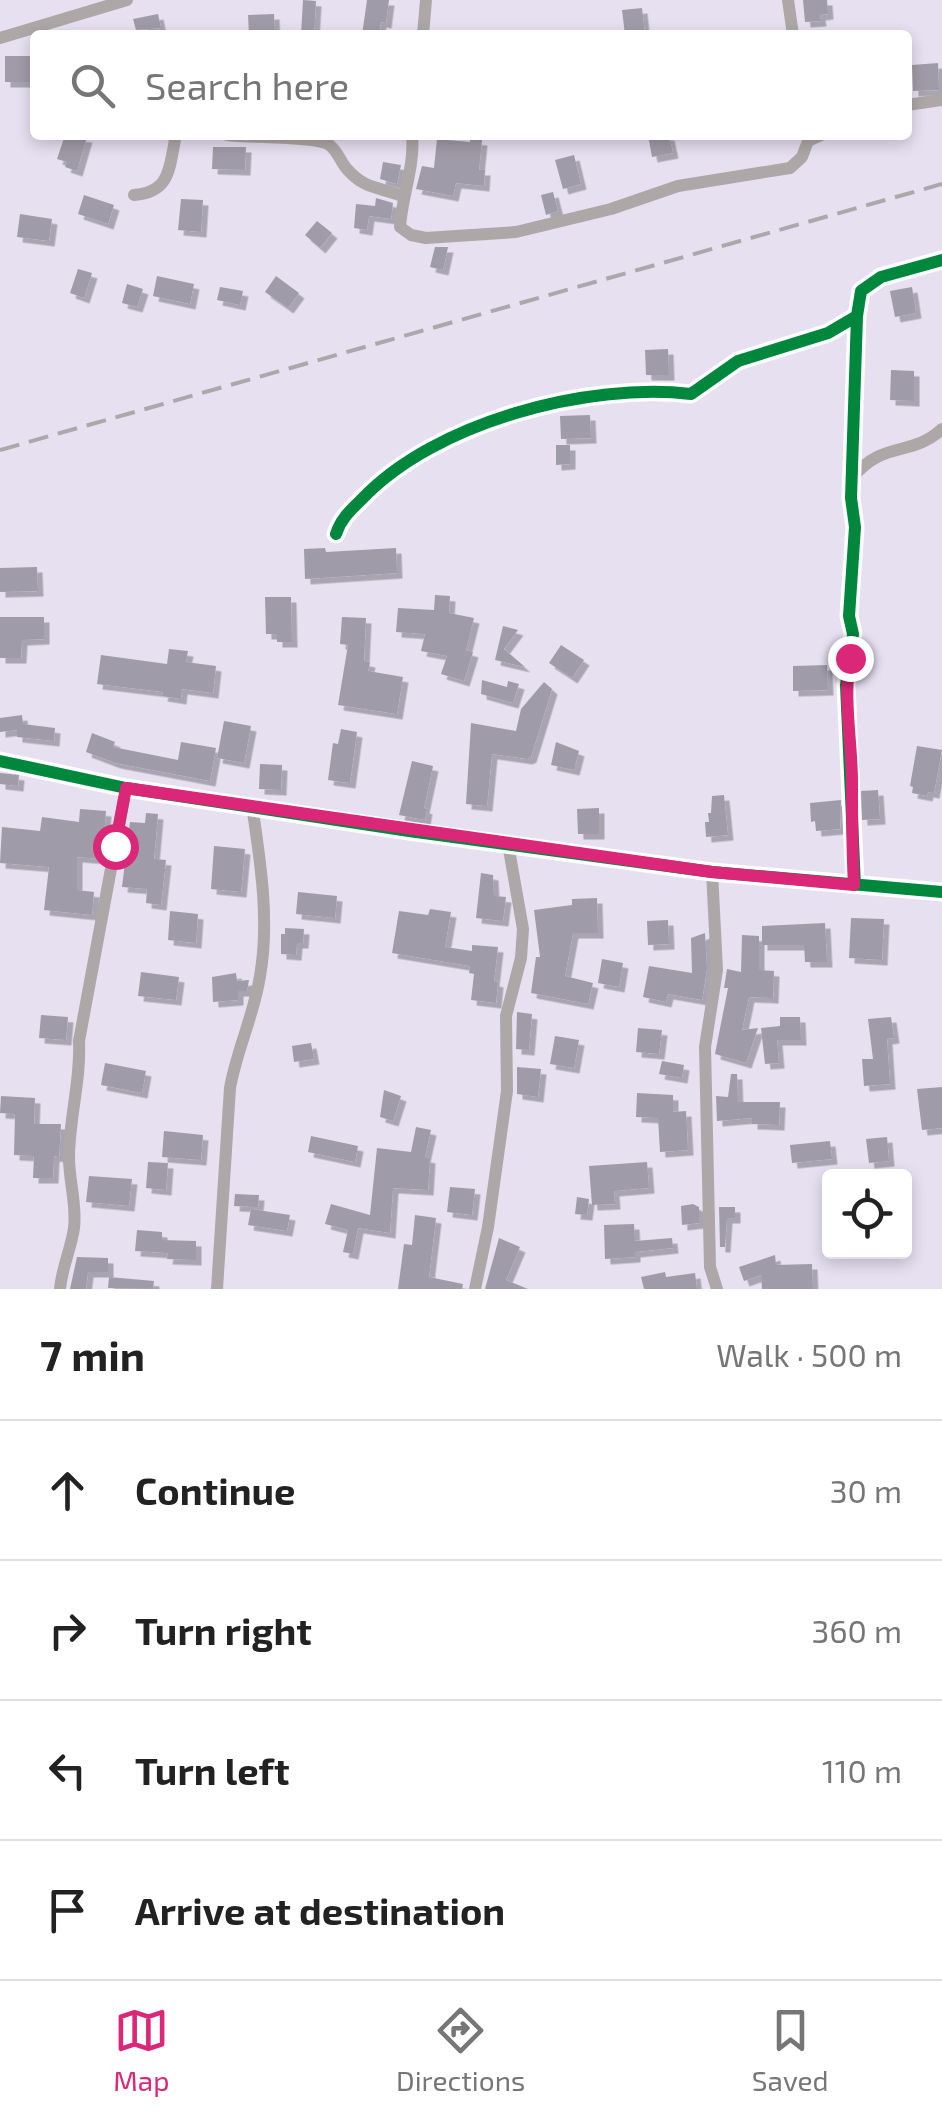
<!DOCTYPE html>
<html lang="en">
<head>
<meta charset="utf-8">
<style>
  body { margin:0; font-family:"Exo 2",sans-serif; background:#f2f2f2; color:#222 }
  .controls { position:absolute; right:30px; bottom:30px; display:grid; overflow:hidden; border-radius:10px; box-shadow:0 5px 15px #0003 }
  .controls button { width:90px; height:90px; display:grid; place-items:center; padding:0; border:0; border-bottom:2px solid #e0e0e0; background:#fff; color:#222; font:50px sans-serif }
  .stop { position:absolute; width:30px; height:30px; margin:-22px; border:8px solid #db2777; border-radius:50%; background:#fff }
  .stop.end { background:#db2777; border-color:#fff; box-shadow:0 2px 10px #0008 }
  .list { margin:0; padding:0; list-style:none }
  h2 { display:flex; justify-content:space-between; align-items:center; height:130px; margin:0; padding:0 40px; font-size:42px }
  h2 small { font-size:32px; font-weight:400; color:#767676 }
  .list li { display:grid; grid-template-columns:65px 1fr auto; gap:30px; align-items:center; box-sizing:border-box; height:140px; padding:0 40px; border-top:2px solid #e0e0e0 }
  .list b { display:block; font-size:38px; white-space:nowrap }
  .list em { font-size:32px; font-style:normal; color:#767676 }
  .icon { flex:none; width:55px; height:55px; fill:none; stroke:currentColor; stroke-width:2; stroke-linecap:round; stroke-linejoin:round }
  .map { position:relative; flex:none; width:942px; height:1289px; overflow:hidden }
  .search { position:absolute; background:#fff; box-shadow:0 5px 15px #0003; left:30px; right:30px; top:30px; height:110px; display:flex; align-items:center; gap:25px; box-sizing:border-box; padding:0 35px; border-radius:10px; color:#767676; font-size:38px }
  .sheet { height:690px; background:#fff }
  nav { display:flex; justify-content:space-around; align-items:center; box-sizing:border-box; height:140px; border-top:2px solid #e0e0e0; background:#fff; font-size:28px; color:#767676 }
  nav a { display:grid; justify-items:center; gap:5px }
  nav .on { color:#db2777 }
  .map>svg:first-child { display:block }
  .building { fill:#a09ba8; filter:url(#shadow) }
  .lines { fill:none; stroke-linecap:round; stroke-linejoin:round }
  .street { stroke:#aea7a7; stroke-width:12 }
  .rail { stroke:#aca7ab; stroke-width:4; stroke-dasharray:20 10; stroke-linecap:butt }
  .cycleway-casing { stroke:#fff; stroke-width:19 }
  .cycleway { stroke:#00873e; stroke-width:12 }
  .route { stroke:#db2777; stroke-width:12 }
</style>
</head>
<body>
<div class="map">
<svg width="942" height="1289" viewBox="0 0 942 1289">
  <defs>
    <filter id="shadow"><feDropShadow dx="5.5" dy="5.5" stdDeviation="0" flood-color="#0004"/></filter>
  </defs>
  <rect width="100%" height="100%" fill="#e6e0f1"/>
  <path class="building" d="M303,0L316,1L314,35H301Z
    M367,0H389L386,23L381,22L379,35H362Z
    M803,0H827L828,14L820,15L821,21L805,22Z
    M642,8L645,35H625L622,10Z
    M158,14L161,28L136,30L133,19Z
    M274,14L275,35H249L248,15Z
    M5,56H31V82H5Z
    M938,63L939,90L913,91L912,65Z
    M65,135L87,137L77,171L65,167L67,162L57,159Z
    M648,135H669L673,153L652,157Z
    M437,139L470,142V139L482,140L479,170H485L484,186L456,183L453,196L416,189L422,166L434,168Z
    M213,147H246L245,170L212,169Z
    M574,155L581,184L563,189L555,160Z
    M383,162L401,165L397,184L380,179Z
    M553,192L558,211L546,215L541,195Z
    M84,195L114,205L108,224L78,214Z
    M376,198L393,203L391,219L369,216L367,230L354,228L356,204L375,206Z
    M181,199L203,200L201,232L178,230Z
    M20,214L52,219L49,241L17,237Z
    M317,221L332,233L320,248L305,235Z
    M435,247H448L443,270L430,267Z
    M78,269L92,273L84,298L70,293Z
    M157,276L194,284L190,304L153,296Z
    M276,276L299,293L288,308L265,292Z
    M127,284L143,289L137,307L122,303Z
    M220,287L243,291L240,305L217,300Z
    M912,287L916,313L895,317L890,291Z
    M668,349L669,375H646L645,350Z
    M891,370L914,371V401L890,400Z
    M590,415L591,438L561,439L560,416Z
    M556,445H570V464L556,465Z
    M325,548L326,552L396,548L397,573L305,579L304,549Z
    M37,567L38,591L0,592V568Z
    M435,595L450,596L449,613L474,618L466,650L473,652L464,681L441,674L447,656L421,651L425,634L396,632L398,608L434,610Z
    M265,597H291L292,642H277V634H266Z
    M0,617H44V639L22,640L21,658H0Z
    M342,617L366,618L364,661L370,662L368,671L403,677L397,714L338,705L348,645L340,644Z
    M503,626L518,630L504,649L525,667L495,660Z
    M561,645L584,660L572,678L549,663Z
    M169,649L188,651L186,662L216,666L213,693L182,689L181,699L162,696L163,692L97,684L101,655L167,664Z
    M827,665L828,690L793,691V666Z
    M482,680L507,687L508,681L519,684L513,703L481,694Z
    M544,682L552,689L531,757L527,759L492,754L487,806L466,804L471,723L516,731L521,709Z
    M22,715L23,724L55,728L54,741L17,737V730L0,732V718Z
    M224,721L251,726L244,763L217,758Z
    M341,729L357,732L350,783L328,780L333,743L338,744Z
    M92,733L115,742L113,747L178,760L181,742L216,748L210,781L115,763L86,752Z
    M556,742L579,751L574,770L551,765Z
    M917,746L942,750L934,793L928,792L927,796L912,793L913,787L910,786Z
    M412,761L433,766L424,808L427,809L425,820L399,815Z
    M260,764L282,765L281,790L259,789Z
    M0,773L19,775L18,786L0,784Z
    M878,790L880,819L862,820L861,791Z
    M724,795L728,835L706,837L705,822H709L708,813H711L712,796Z
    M841,800L840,829L816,831L815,821L811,822L810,803Z
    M599,808V834H578L577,809Z
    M80,809L106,811L102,859L77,857V890L94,892L92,915L44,910L49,867L0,863L2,827L40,831L42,817L79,822Z
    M146,813L158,814L154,859L166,860L161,905L146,903L147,889L122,887L130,822L145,823Z
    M214,846L245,849L241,892L211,889Z
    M481,873L493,875L494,896L506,897L503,921L476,918Z
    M298,892L337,896L335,918L296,914Z
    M597,898L598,933H573L565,976L593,983L588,1004L531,993L536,957H540L534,910L572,905V899Z
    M430,909L451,912L445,947L472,951V945L498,947L494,981L498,982L496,1003L471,1000L474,974L469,973L470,966L392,953L399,911L428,915Z
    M170,911L198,914L196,943L168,940Z
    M851,918L884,919L882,960L849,958Z
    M668,920L669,944L648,945L647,921Z
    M825,923L827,962H805L804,945H762V926Z
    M285,928L304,929L303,943H297L296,955L281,954V934H285Z
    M705,933L707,969L702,1000L668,994L666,1002L643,997L649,966L692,973L691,938Z
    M742,935L759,936V970L774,971L773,998L749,997L742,1030L758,1028L746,1063L715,1054L728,988H724L727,969L741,972Z
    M602,959L623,963L619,987L598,983Z
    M141,972L179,977L176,1000L138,996Z
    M236,973L237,981L249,980L247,991H238V1000L213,1002L212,977Z
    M517,1012L532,1014L529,1050L516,1049Z
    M41,1015L68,1017L66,1040L39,1038Z
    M780,1017H800L801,1040H777L779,1063L765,1064L761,1028L780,1026Z
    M891,1017L894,1038L887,1039L890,1084L864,1086L862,1059H873L868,1019Z
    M638,1028L662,1030L659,1054L636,1052Z
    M555,1036L579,1040L574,1068L550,1064Z
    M311,1043L314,1059L294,1062L292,1046Z
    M662,1061L684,1065L682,1078L659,1074Z
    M105,1063L146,1071L142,1093L101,1085Z
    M517,1067L541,1069L538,1097L517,1094Z
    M731,1074H737L738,1102H780L779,1125L752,1124V1118L717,1121L716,1096L728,1097Z
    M942,1087V1128L922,1130L917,1089Z
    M384,1090L401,1096L393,1121L380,1117Z
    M637,1093L673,1095V1112L686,1111L688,1150L660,1152L658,1118L636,1117Z
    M1,1096L35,1098L34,1124H61L59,1157L54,1156L53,1178H33L34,1156L14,1155L15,1114L0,1113Z
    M416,1127L431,1130L425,1157L430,1158L428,1190L393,1188L390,1233L358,1228L353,1254L343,1252L348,1230L325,1224L331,1204L370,1215L377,1148L411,1152Z
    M164,1131L203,1135L201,1160L162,1157Z
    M311,1136L358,1146L355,1162L308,1152Z
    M887,1137L889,1161L869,1163L866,1139Z
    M830,1141L832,1159L792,1163L790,1145Z
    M148,1162L168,1163L166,1190L146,1188Z
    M647,1162L649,1188L614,1191L615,1204L592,1205L589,1166Z
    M89,1176L132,1179L129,1206L86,1202Z
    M450,1187L475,1189L472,1215L447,1212Z
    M235,1194L259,1195L258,1207L234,1206Z
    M577,1197L589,1199L587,1215L575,1214Z
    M693,1204L699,1207V1223L682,1225L681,1206Z
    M719,1207H735V1218H727L725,1247H720Z
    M251,1209L290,1215L287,1231L248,1225Z
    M415,1215L436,1218L429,1277L463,1284L462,1289H398L404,1244L412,1245Z
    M634,1224L635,1241L672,1238L673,1248L635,1252V1257L605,1259L604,1225Z
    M137,1230L162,1232V1240L196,1241V1260L167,1259L168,1253L135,1251Z
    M499,1238L520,1247L506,1280L528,1289H485Z
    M775,1255L776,1265L812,1264L813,1289H762L761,1275L744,1281L739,1267Z
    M77,1257L108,1258V1272H88L86,1289H70Z
    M665,1272L666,1277L695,1273L697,1289H644L641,1277Z
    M109,1277L154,1281L153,1289L108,1288Z"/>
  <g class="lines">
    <path class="street" d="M788,0L793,35
      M423,35L426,0
      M0,38L127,0
      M907,105L942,100
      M227,135C248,138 314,136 328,144C338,150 340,162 347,169C365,190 380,187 402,196
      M412,135C415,166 402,196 400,227L411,235L426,238L516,232L611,209L678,186L790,168L802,157L808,141L821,135
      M134,195C172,192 169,166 176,135
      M852,478C884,439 911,458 942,429
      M336,534C341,518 351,510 363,498C436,422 588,382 691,394L738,361L828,333L857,316
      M0,761L126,788L409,831L712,872L942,892
      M712,872L717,970L705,1047L710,1267L717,1289
      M855,885L846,685L853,634L849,616L855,527L851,498L857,316L861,291L881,277L942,260
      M60,1289C62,1267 71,1249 74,1228C77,1205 69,1181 69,1158C69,1118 81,1081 79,1041L126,788
      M217,1289L230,1088C237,1049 254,1015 260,976C270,920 260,860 252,805
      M475,1289L488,1227L507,1091L506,1016L521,958L523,929L508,844"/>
    <path class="rail" d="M0,450L942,184"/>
    <g class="cycleway-casing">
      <path id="cycleway" d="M336,534C341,518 351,510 363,498C436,422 588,382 691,394L738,361L828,333L857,316
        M0,761L126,788L409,831L712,872L942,892
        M855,885L846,685L853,634L849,616L855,527L851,498L857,316L861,291L881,277L942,260"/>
    </g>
    <use href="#cycleway" class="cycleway"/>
  </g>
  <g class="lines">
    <path class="route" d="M115,846L126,788L712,872L854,885C852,851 852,817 852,783C852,741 843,701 850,658"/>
  </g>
</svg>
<div class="controls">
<button><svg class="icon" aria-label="locate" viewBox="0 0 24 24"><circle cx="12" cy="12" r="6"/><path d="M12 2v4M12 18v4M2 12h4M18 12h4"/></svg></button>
</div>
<div class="stop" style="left:115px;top:846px"></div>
<div class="stop end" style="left:850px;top:658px"></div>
<div class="search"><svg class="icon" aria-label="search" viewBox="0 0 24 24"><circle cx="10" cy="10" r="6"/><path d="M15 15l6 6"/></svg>Search here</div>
</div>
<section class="sheet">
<h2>7 min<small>Walk · 500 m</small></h2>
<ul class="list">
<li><svg class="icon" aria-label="ahead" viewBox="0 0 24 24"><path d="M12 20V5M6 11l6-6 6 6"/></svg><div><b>Continue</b></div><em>30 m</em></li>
<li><svg class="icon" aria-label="right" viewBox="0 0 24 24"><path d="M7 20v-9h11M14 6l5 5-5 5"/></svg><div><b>Turn right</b></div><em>360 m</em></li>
<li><svg class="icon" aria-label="left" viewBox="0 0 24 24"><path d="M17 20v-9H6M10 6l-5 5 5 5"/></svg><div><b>Turn left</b></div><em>110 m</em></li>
<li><svg class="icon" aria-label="arrive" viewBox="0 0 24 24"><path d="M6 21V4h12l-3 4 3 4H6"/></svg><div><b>Arrive at destination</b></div></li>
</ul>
</section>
<nav>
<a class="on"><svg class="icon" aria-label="map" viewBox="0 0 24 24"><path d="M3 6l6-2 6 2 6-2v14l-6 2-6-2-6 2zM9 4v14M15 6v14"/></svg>Map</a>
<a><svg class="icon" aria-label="directions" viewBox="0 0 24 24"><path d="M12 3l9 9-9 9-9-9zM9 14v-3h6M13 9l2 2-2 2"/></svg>Directions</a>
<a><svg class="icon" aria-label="saved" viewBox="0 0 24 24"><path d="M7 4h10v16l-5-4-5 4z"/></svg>Saved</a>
</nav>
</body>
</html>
